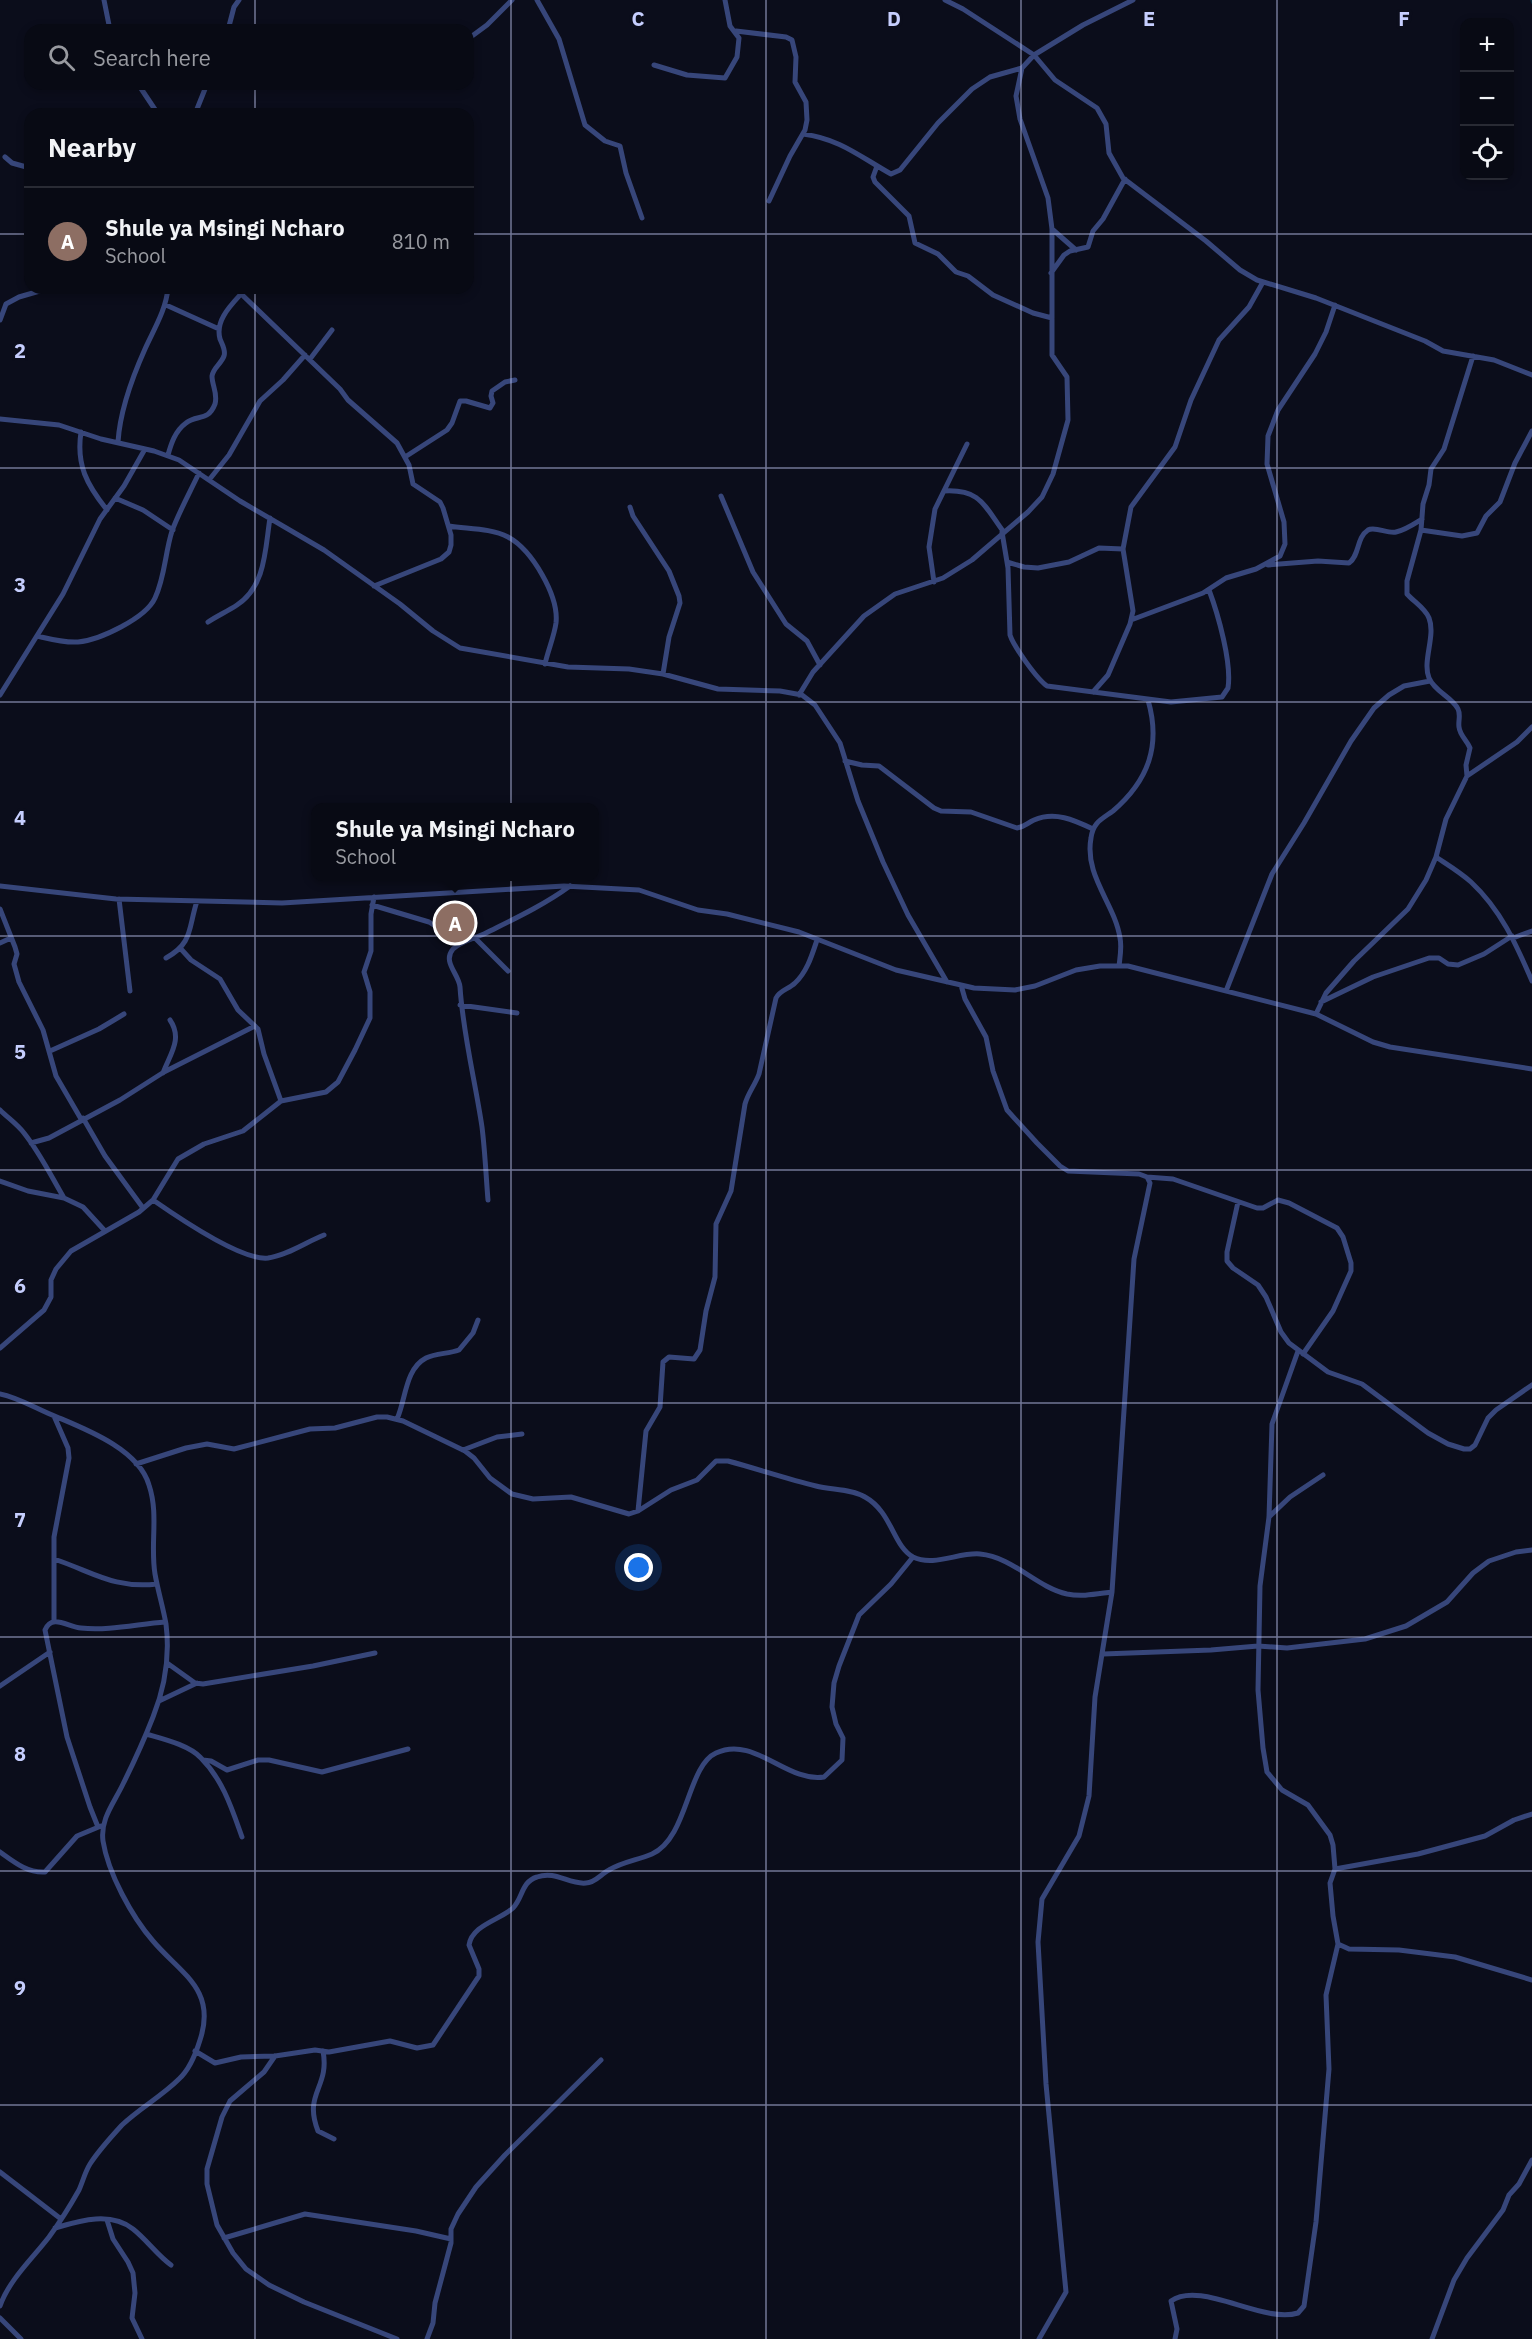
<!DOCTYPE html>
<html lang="en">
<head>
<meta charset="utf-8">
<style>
  body { margin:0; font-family:"IBM Plex Sans",sans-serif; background:#11131d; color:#f1f3f6 }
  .controls { position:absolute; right:18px; top:18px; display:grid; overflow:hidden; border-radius:12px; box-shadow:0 3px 9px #0003 }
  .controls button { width:54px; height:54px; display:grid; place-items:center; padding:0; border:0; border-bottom:2px solid #292b34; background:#080a14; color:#f1f3f6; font:30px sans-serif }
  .you { position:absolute; left:639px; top:1568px; width:21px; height:21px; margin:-15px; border:4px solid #fff; border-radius:50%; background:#1a73e8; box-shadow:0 0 0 9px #1a73e833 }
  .badge { display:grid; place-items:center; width:39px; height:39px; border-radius:50%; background:#04ecc6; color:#fff; font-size:20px; font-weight:700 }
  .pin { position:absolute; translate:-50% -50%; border:3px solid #fff; box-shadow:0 2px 6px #0006 }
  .popup { position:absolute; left:311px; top:803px; width:288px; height:78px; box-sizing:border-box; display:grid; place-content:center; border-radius:12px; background:#080a14; filter:drop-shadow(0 2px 4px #0005); font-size:20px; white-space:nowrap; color:#989aa0 }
  .popup b { font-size:22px; color:#f1f3f6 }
  .popup::after { content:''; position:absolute; left:50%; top:100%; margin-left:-12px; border:12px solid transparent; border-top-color:#080a14 }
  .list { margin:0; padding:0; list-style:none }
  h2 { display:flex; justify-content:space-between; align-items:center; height:78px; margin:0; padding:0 24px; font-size:26px }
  h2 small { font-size:20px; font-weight:400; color:#989aa0 }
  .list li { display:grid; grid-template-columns:39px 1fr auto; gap:18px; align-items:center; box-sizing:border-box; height:108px; padding:0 24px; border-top:2px solid #292b34 }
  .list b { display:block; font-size:22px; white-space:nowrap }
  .list p { margin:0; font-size:20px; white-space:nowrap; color:#989aa0 }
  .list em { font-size:20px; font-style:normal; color:#989aa0 }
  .icon { flex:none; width:33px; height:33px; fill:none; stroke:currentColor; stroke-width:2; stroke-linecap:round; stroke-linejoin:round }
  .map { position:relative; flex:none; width:1532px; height:2339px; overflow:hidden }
  .search { position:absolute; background:#080a14; box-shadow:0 3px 9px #0003; left:24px; top:24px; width:450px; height:66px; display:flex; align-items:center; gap:15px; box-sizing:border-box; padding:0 21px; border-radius:18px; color:#989aa0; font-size:22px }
  .panel { position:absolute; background:#080a14; box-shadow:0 3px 9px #0003; left:24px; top:108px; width:450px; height:186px; border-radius:18px }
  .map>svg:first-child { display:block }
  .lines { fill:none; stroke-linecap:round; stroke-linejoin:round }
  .stream { stroke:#0b293a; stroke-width:1.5 }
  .minor { stroke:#37467a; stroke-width:5 }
  .grid { fill:none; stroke:#c6cefe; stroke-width:1.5; stroke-opacity:0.55 }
  .grid-label { font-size:20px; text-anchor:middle; font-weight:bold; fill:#c6cefe; stroke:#0b0d1b; stroke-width:6; stroke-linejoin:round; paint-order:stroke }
</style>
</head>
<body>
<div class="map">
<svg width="1532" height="2339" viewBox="0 0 1532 2339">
  <rect width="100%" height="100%" fill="#0b0d1b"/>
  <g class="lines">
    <path class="stream" d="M1531,0L1532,3"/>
    <path class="minor" d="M104,0L110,30
      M537,0L559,39L585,125L605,141L620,146L626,173L642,218
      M945,0L963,9L1034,55L1055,80L1097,108L1106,124L1109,153L1123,178L1206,241L1240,270L1257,280L1316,298L1425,341L1443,351L1494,360L1532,375
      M228,30L234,7L239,0
      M736,31L786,37L792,40L796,57L795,82L806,102L807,120L805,130L790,156L769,201
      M468,39L487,25L512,0
      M654,65L687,75L725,78L737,57L739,38L730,26L725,0
      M138,84L158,114
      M195,114L207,84
      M803,134C840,139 859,156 891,174L900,170L938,123L972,89L990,77L1022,68L1034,55L1083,25L1133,0
      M5,157L12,163L30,168
      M877,166L873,177L875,182L909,216L915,243L938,254L956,272L968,276L993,295L1033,313L1052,318
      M1052,229L1076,250
      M1051,273L1064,255L1070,251L1088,247L1093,231L1103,219L1125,179
      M235,288L340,389L348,400L397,443L409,465L413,484L440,502L443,508L451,535V545L449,552L441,559L374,586
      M166,305L219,329
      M0,320L6,304L19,297L50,288
      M310,359L332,330
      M0,419L59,425L101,439L154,451L179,460L240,501L324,550L400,604L433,631L460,648L568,667L629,669L663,674L718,689L780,691L802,695L815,705L840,743L858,801L883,862L908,915L947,982
      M81,432C76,465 87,485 107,510
      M118,442C120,410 132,378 145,349C154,329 166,310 168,288
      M168,455C171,444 175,431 186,423C197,414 208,422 215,404C218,393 212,386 212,376C213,368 221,364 224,356C226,350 222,344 220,339C215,321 230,306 241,294
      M405,457L447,430L452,423L460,401H466L490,408L493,403L491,396L492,391L505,382L515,380
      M209,480L229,455L260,401L283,380L305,355
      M944,491C980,489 984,505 1003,531
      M721,496L753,572L786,624L807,641L820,665
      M115,498L143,510L173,530
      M630,507L633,516L669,571L679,596L680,603L669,637L663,674
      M449,526C468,529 491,528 508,537C532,550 559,596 556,623C554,637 548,650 545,664
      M1421,530L1462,536L1477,533L1486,516L1500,502L1515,463L1532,431
      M1002,532L1008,568L1010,635C1014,647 1037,679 1047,686L1171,702L1222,697L1228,688C1232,663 1218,614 1209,590
      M1007,562L1024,567L1038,568L1069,562L1099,548L1123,549
      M1268,565L1318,561L1349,563C1360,555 1356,538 1368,530C1375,526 1388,534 1396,532C1405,530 1414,524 1422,519
      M934,582L929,547L935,509L967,444
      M1131,620L1203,593L1226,578L1256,569L1280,556L1285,544L1284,522L1267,464L1268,436L1278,410L1315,354L1326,332L1335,305
      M208,622C217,616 228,611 237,605C266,586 265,549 270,518
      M37,636C50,639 64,643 78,642C100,640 146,618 155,598C165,577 165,553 172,531C179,512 190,492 199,473
      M1093,692L1108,675L1130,624L1133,611L1123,549L1131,507L1175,447L1191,400L1219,340L1249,307L1263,282
      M0,695L63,594L100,519L124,486L145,449
      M799,695L813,672L864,616L895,594L943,578L972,560L1028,512L1042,497L1053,474L1068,420L1067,377L1052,355V229L1048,198L1020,119L1016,96L1022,68
      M845,761L862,765L879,766L934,808L941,811L971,812L1017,828C1025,827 1027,823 1034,820C1055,811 1074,820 1093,829
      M1467,776L1466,765L1470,748C1467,740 1460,736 1459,727C1458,721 1461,715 1458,709C1452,697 1435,692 1429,678C1422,661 1436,636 1429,618C1425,608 1414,602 1407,594V581L1421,530L1423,504L1429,485L1431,469L1444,449L1473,356
      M1436,857C1448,865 1460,872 1471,882C1501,910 1516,944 1532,981
      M0,886L116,899L282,903L564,886L639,890L698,910L727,914L799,932L896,970L974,988L1015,990L1035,986L1076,970L1100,966H1128L1316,1014L1373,1042L1390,1047L1532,1069
      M119,899L130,991
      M372,905L429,922L462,943
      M0,909L15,947L17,954L14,964L19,982L43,1030L56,1076L81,1119
      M475,938L508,971
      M1513,938L1532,931
      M0,943L11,938
      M181,949L191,960L220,979L238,1010L258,1029L264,1054L281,1101
      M166,958C193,943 188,929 197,901
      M1119,966C1120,957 1122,947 1120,938C1115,904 1084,876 1091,838C1093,822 1102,819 1113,811C1149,780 1161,745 1148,700
      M961,985L965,999L986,1037L993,1071L1007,1110L1037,1143L1060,1166L1068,1171L1139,1174L1147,1177L1150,1183L1134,1259L1112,1592L1095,1697L1089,1796L1079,1836L1042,1899L1038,1942L1046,2084L1066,2292L1039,2339
      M1226,991L1272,874L1304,823L1351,741L1374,708L1389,695L1404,686L1430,681
      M1321,1002L1373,977L1429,958H1439L1448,964L1458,965L1484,954L1512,936
      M460,1005L517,1013
      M1316,1014L1326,993L1354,961L1408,909L1426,880L1436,857L1446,819L1467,776L1517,742L1532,727
      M50,1051L99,1029L124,1014
      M163,1073C170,1054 183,1039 170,1020
      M0,1110C8,1118 17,1124 24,1133C40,1153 51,1176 64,1198
      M83,1118L105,1156L143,1208
      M31,1143L49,1138L120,1100L164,1072L255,1026
      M1147,1177L1173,1179L1257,1208H1263L1278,1200L1289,1203L1337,1228L1343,1237L1351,1263V1271L1333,1311L1303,1354
      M0,1181L28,1191L64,1198L83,1207L105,1231
      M153,1200C176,1216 242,1261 268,1258C288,1255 306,1242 324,1235
      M488,1200C486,1176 485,1151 482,1127C475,1080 463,1034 460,987C459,974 442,962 453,949C461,941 476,938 486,933C514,919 544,905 570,886
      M1238,1202L1227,1252V1261L1233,1268L1258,1285L1266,1297L1281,1332L1289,1343L1328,1372L1362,1384L1428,1433L1448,1444L1464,1449H1470L1475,1445L1488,1418L1496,1410L1532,1385
      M0,1348L44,1310L51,1297V1280L56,1269L71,1251L139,1212L153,1200L178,1159L204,1144L243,1131L281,1101L326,1092L338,1082L355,1050L370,1018V992L364,972L371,951V914L374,897
      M1298,1351L1272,1424L1269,1517L1260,1586L1258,1690L1263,1748L1267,1772L1282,1790L1308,1805L1330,1835L1333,1845L1335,1869L1330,1883L1333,1916L1338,1944L1349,1949L1399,1950L1455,1957L1532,1980
      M0,1394C20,1398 38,1410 57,1417C88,1430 139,1450 149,1485C159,1515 150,1544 155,1574C158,1591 163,1607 166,1624C170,1656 165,1687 153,1717C144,1740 134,1762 123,1784C114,1803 100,1819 103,1841C108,1873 132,1917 153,1941C180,1973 217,1989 200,2040C196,2053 189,2070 179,2079C162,2096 140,2108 122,2125C111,2137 99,2150 90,2164C85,2172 83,2181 79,2190C70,2206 60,2222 49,2237C32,2259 9,2280 0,2306
      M397,1419C406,1399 405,1369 426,1358C436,1353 448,1354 459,1350L473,1333L478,1320
      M463,1450L497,1437L522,1434
      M136,1464L186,1448L207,1444L234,1449L310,1429L335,1428L377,1417H387L403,1421L465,1451L474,1458L490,1478L512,1494L533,1499L571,1497L629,1514L638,1511L671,1490L697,1480L716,1461H728C758,1469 787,1479 816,1486C831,1490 852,1489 865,1497C892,1512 893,1546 913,1557C934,1567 959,1552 980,1554C1013,1557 1036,1587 1067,1594C1082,1597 1096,1594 1112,1592
      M638,1511L646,1431L660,1407L663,1362L669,1357L694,1359L700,1350L706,1311L715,1277L716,1224L731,1191L745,1104C748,1093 755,1085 759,1074L776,998C780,990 789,989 795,983C807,972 812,955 817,940
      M1269,1517L1290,1497L1323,1475
      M54,1559C93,1572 114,1589 157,1584
      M54,1621V1537L69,1458L68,1448L54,1416
      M1103,1654L1211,1650L1258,1646L1287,1648L1365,1639L1406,1626L1447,1602L1473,1573L1489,1561L1516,1552L1532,1550
      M167,1663L195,1683L203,1684L313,1666L375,1653
      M0,1686L50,1652
      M159,1701L197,1683
      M146,1734C163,1739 189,1745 201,1758C223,1780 232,1809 242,1837
      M203,1760L211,1761L227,1770L258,1760H269L322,1772L408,1749
      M98,1827L90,1807L67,1737L45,1630C52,1613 68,1627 81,1628C108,1631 138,1624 165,1622
      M0,1852C14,1862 27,1873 45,1872L77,1836L101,1826
      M1335,1869L1418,1854L1485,1836L1514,1820L1532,1814
      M195,2051L215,2063L241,2057L275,2056L315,2050L329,2052L390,2041L417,2048L433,2045L479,1976V1969L469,1945C472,1925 500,1920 513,1908C523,1898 521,1882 537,1877C556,1870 569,1885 586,1883C595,1883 601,1874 609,1870C622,1862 638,1860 652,1854C688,1838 687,1766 716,1753C754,1735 787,1783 824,1777L842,1760L843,1738L836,1724L832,1707L834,1683L839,1666L859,1615L891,1584L913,1557
      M323,2051C330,2088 303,2093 318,2131L334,2139
      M275,2056L264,2072L230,2101L222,2117L207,2169V2184L217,2225L233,2253L246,2269L269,2285L304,2302L397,2339
      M0,2172L61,2219
      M107,2220L113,2239L128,2262L133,2273L135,2293L132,2318L142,2339
      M55,2228C79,2221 110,2211 133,2229C147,2240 157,2255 171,2265
      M224,2238L305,2214L416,2231L451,2239
      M0,2318L21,2339
      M427,2339L433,2323L435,2303L451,2243V2229L458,2214L476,2187L505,2155L601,2060
      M1175,2339L1177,2329L1171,2301C1201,2280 1262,2324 1298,2313L1304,2306L1316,2222L1329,2069L1326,1995L1338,1944
      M1432,2339L1454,2280L1467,2258L1503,2210L1509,2195L1519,2184L1532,2160"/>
  </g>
  <path class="grid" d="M255,0V30M511,0V2339M766,0V2339M1021,0V2339M1277,0V2339M255,84V114M0,234H30M468,234H1532M255,288V2339M0,468H1532M0,702H1532M0,936H1532M0,1170H1532M0,1403H1532M0,1637H1532M0,1871H1532M0,2105H1532"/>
  <g class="grid-label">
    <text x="638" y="26">C</text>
    <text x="894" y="26">D</text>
    <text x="1149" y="26">E</text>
    <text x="1404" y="26">F</text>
    <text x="20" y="358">2</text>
    <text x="20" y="592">3</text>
    <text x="20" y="825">4</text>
    <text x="20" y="1059">5</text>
    <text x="20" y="1293">6</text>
    <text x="20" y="1527">7</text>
    <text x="20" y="1761">8</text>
    <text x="20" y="1995">9</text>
  </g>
</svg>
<div class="controls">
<button>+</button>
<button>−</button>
<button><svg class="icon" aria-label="locate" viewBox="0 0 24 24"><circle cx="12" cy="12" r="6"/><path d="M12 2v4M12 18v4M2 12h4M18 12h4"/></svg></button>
</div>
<div class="you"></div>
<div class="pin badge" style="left:455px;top:923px;background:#8d6e63">A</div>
<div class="popup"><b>Shule ya Msingi Ncharo</b>School</div>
<div class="search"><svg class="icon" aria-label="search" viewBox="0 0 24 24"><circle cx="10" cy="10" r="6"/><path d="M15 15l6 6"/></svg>Search here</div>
<section class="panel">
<h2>Nearby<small></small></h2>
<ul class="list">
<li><span class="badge" style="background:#8d6e63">A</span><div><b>Shule ya Msingi Ncharo</b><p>School</p></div><em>810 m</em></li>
</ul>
</section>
</div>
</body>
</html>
